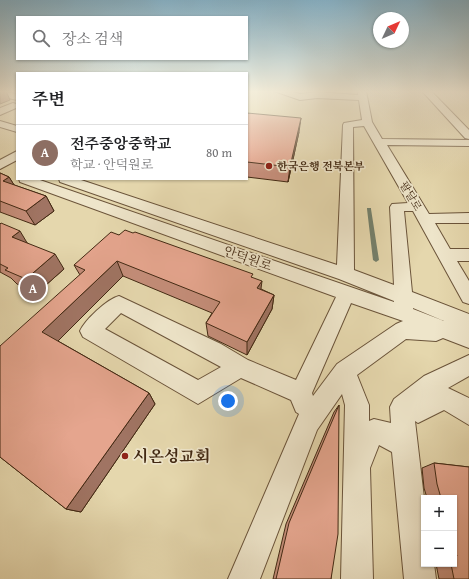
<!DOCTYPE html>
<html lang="ko">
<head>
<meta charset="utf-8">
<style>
  body { margin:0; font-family:"Gentium Book Plus","Noto Serif KR",serif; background:#f6f6f6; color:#202124 }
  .controls { position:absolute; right:12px; bottom:12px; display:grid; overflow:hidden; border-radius:0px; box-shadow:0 1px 3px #0004 }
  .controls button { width:36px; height:36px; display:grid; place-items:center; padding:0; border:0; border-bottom:1px solid #e0e0e0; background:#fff; color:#202124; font:20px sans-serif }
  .compass { position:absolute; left:373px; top:12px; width:36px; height:36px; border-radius:50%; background:#fff; box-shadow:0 1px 3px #0004; rotate:46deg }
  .you { position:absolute; left:228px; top:401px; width:14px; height:14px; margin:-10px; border:3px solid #fff; border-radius:50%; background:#1a73e8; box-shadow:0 0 0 6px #1a73e833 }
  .badge { display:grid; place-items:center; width:26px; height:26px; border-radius:50%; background:#111827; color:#fff; font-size:13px; font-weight:700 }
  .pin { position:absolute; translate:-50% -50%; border:2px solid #fff; box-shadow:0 1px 4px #0006 }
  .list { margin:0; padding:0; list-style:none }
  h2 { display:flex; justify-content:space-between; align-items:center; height:52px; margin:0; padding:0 16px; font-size:17px }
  h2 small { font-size:13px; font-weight:400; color:#757577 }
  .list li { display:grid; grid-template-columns:26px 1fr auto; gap:12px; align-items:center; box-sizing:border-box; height:56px; padding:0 16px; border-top:1px solid #e0e0e0 }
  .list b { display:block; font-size:15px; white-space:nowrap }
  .list p { margin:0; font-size:13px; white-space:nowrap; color:#757577 }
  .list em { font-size:13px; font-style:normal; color:#757577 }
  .icon { flex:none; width:22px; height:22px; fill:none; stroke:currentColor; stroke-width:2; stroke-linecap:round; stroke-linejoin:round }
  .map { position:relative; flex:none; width:469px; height:579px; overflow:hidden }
  .search { position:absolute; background:#fff; box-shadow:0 1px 3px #0004; left:16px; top:16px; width:232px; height:44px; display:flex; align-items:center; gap:10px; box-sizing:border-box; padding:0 14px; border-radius:0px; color:#757577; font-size:15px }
  .panel { position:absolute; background:#fff; box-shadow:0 1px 3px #0004; left:16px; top:72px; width:232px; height:108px; border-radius:0px }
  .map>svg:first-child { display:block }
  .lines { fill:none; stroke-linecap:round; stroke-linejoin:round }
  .stream { fill:#74806c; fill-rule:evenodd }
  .minor-casing { stroke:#6b543a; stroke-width:2 }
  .minor { fill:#eee5ca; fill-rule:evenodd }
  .wall { fill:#c58e7a; stroke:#422913 }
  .shaded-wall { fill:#a07463; stroke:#422913 }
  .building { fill:#e5a58e; stroke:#422913 }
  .poi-dot { fill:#8f2418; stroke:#eee5ca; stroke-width:1.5 }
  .labels { text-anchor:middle; stroke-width:3.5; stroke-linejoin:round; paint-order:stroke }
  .far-poi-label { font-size:11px; font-weight:bold; fill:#422913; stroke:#eee5ca; text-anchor:start }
  .far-street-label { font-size:11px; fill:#422913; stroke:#eee5ca }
  .street-label { font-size:13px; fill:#422913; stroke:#eee5ca }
  .near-poi-label { font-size:16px; font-weight:bold; fill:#422913; stroke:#eee5ca; text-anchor:start }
</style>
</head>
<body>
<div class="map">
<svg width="469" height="579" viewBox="0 0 469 579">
  <rect width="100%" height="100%" fill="#e5d7ad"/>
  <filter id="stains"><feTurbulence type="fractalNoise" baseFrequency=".005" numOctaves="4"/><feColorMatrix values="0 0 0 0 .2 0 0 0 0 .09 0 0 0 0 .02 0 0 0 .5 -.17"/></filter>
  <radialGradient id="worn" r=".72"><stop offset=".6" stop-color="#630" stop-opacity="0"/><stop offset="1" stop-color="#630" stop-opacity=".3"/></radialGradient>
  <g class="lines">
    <path class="stream" d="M367,208H371V209L379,260L376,262L373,260L367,209Z"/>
    <g class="minor-casing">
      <path id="minor" d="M0,91L17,94V100L0,96Z
        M274,91H290L300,94L317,92L358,95V91H366L372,122L382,139L469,140V146L387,145L429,214L469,213V223H435L450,249H469V261H457L469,281V304L463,302L413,211H404L412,292L469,314V348L443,338L436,341L406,339L357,375L369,405V421L374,419L391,423L390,407L394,399L424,376L469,355V376L448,388L469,398V425L444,410L418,423L415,421L424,498V564H434L436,579H404L392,452L379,445L370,468L373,579H341L345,405L342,394L317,430L260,579H228L299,414L296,412L291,400L241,378L198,404L83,337L80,331C85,320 107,299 119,296L221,344L248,360L296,380L336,297L20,182L19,179H37L394,302V301L339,279L60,182L59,179H78L337,265L343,125L344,123L362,120L359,100L317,98L300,100ZM364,126L408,203L392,204L390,207L394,285L354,270L353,127ZM351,303L403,321L396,324L337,364L313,396L312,393ZM413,308L444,321L413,309ZM121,313L221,367L198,380L105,329Z
        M422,91H431L469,130V139L465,138Z
        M13,103L16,104V108L0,115V108Z
        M0,121L17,126V132L0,127Z
        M17,151V160L0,169V160Z"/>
    </g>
    <use href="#minor" class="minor"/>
  </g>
  <path class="wall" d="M247,113L299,132L288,182L247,177Z
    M0,173L9,177L14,185L46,196L54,211L35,225L0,212Z
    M0,224L64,269L37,293L17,284L11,278L0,272Z
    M119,235L253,278L261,289L274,295L272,309L247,355L208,336L206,323L212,313L123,276L58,341L149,393L155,404L81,512L66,509L0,457L80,275L74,265Z
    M339,405L331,579H273L286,524L334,412Z
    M434,463L469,467V579H439L436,564H454V498H427L424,488L422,468Z"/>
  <path class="shaded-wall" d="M0,91H6L10,100L0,104Z
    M301,118L299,132L288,182L290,167Z
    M9,177L18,191L3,181Z
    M46,196L54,211L35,225L26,211Z
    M20,231L29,246L12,237Z
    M55,254L64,269L37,293L26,279Z
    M117,261L123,276L54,345L42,332Z
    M262,281L260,296L257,288Z
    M274,295L272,309L247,355V342Z
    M149,393L155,404L81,512L66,509Z"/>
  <path class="building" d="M247,113L301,118L290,167L247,162Z
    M0,173L9,177L3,181L46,196L26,211L0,201Z
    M1,223L20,231L12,237L55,254L26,279L5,270L8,268L0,264V224Z
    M125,230L133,233L135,232L253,274L251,277L262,281L257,288L274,295L247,342L206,323L220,302L117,261L42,332L149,393L66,509L0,457V346L85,270L74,265L111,232L119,235Z
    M339,405L338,534L331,579H276L289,523Z
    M434,463L469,467V579H454L451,564H454V556H457L454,547V498H441L437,484Z"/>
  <linearGradient id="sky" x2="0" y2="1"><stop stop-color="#87b6ce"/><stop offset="0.53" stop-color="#f3edda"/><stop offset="1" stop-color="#f3edda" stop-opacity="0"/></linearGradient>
  <rect width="469" height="173" fill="url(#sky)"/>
  <g class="poi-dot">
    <circle cx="269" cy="166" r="4"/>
    <circle cx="125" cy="456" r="4"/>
  </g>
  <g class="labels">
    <g class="far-poi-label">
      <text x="277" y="170">한국은행 전북본부</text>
    </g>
    <g class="far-street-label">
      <text transform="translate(411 196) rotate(60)" y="4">팔달로</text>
    </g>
    <g class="street-label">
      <text transform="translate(248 258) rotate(19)" y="5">안덕원로</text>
    </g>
    <g class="near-poi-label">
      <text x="133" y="462">시온성교회</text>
    </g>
  </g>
  <rect width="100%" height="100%" filter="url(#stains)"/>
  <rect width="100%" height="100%" fill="url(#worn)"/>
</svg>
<div class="controls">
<button>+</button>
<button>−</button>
</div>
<svg class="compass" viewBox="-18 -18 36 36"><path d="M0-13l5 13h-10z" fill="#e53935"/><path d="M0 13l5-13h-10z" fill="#757577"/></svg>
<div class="you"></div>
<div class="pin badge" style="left:33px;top:288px;background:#8d6e63">A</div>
<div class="search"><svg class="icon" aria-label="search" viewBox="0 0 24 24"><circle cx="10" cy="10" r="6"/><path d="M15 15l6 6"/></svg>장소 검색</div>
<section class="panel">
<h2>주변<small></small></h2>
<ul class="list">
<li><span class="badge" style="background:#8d6e63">A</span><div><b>전주중앙중학교</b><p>학교 · 안덕원로</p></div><em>80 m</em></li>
</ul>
</section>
</div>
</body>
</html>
